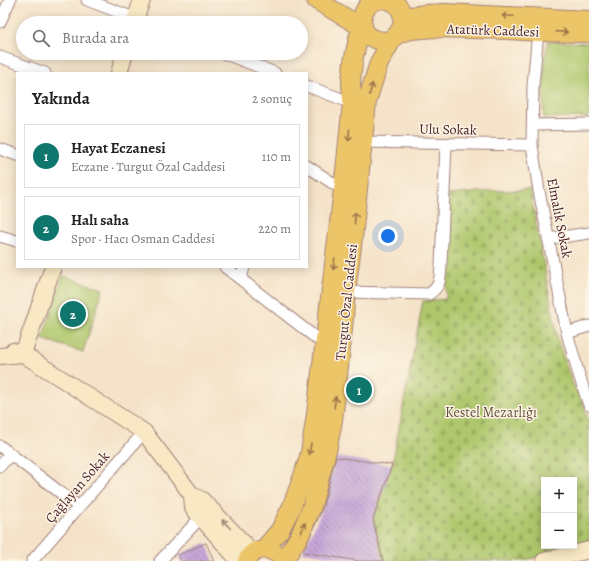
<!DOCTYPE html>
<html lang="tr">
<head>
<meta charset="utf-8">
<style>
  body { margin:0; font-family:Alegreya,serif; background:#f6f6f6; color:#222 }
  .controls { position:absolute; right:12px; bottom:12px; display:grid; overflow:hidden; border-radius:0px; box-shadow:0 2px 10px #0003 }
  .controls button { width:36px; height:36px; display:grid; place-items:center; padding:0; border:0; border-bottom:1px solid #e0e0e0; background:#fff; color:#222; font:20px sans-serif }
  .you { position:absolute; left:388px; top:236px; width:14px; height:14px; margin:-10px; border:3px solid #fff; border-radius:50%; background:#1a73e8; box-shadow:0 0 0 6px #1a73e833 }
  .badge { display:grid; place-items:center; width:26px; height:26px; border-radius:50%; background:#0f766e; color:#fff; font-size:13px; font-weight:700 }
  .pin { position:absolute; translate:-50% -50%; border:2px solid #fff; box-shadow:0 1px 4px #0006 }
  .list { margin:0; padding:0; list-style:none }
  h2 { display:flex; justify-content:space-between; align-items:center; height:52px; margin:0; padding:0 16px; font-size:17px }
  h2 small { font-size:13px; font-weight:400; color:#767676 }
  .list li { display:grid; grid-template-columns:26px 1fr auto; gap:12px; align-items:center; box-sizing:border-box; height:64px; margin:0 8px 8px; padding:0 8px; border:1px solid #e0e0e0; border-radius:0px }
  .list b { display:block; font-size:15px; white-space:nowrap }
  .list p { margin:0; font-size:13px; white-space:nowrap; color:#767676 }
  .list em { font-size:13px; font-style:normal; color:#767676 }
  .icon { flex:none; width:22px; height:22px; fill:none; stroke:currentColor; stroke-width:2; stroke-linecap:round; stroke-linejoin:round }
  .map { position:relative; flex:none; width:589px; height:561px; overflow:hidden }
  .search { position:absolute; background:#fff; box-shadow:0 2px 10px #0003; left:16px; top:16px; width:292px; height:44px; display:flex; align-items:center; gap:10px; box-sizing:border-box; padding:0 14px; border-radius:22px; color:#767676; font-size:15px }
  .panel { position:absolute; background:#fff; box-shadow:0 2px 10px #0003; left:16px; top:72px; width:292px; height:196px; border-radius:0px }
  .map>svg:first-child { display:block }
  .cemetery { fill:url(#cemetery-stones); stroke:#7c734c; fill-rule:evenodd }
  .park { fill:#afc76c; stroke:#7c734c }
  .building { fill:url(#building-back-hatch) }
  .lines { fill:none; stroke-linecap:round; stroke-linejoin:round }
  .minor-casing { stroke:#a0817a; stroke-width:13 }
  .secondary-casing { stroke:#a0817a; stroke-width:18 }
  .primary-casing { stroke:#a0817a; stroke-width:20 }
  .minor { stroke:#fff; stroke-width:11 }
  .secondary { stroke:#f8e8c3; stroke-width:16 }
  .primary { stroke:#edc569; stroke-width:18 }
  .oneway { stroke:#9c724a }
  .oneway2 { stroke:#a18477 }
  .labels { text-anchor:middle; stroke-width:3; stroke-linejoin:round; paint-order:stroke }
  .street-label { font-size:14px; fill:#4a1f2b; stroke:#fcf5e5 }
  .park-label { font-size:14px; fill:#68513e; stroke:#fcf5e5 }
</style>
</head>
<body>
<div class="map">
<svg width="589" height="561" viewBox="0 0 589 561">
  <defs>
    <pattern id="cemetery-stones" width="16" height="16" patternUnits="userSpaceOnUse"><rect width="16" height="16" fill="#afc76c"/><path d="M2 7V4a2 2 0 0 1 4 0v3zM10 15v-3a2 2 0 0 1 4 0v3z" fill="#98aa5e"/></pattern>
    <pattern id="building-back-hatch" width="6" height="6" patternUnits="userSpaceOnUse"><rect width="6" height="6" fill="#c6a7d8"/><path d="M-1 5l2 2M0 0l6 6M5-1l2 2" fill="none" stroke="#a387af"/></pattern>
  </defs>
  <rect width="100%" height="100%" fill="#fcf5e5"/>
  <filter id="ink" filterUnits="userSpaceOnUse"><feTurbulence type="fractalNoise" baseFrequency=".025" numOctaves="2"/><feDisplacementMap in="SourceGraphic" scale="8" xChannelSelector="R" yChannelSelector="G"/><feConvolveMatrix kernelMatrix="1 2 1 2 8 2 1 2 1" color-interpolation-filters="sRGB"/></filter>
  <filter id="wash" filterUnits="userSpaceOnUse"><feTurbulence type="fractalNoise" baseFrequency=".012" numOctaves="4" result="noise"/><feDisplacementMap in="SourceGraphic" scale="16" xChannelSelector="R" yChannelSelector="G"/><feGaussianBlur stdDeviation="0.9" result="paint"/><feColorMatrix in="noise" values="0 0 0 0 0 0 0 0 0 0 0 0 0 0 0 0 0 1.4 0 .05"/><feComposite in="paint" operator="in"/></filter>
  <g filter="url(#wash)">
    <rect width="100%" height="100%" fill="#f5e3c9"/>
    <path class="cemetery" d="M530,190L558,341L571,380L584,405L589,424V543L522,561H383L373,519L392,465L423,301L446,299L448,195L489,191ZM544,480H574V546H544Z"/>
    <path class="park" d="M548,41L589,43V117L544,118L543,87L545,56Z
      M63,276L103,289L83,352L42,339Z"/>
    <g id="blocks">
      <path class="building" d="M336,457L392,465L373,519L383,561H359L303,552L322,510Z
        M206,543L214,561H181L178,555Z"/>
    </g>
  </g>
  <g filter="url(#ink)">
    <use href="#blocks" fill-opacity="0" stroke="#a0817a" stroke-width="1"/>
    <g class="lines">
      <g class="minor-casing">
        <path id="minor" d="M87,0L147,23
          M0,22L10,0
          M538,32L533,85L532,145L539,191L567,333L579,375L589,405
          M223,53L275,73
          M0,57L45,73
          M307,86L352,103
          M533,125L589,124
          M362,142L532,145
          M0,149L17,155
          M307,166L343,190
          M0,236L17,241
          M548,239L589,233
          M225,267L325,345
          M241,279L244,267
          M346,292L429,294C441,286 440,279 441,265L446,144
          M567,333L589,326
          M0,446L79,507
          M0,466L10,455
          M32,561L144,432
          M160,561L201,517"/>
      </g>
      <g class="secondary-casing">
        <path id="secondary" d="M134,23L142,0
          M119,73L125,53
          M13,351L23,354L53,267
          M0,356L23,354L144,432L192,495L202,500L253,553
          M192,495L193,508L239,561
          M544,561L589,550"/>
      </g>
      <g class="primary-casing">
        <path id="primary" d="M316,0L353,22L362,24
          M379,0C367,2 360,14 363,26C364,32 369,37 375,39C403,50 415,5 386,0
          M403,17L426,14L445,13L589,20
          M398,34L411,30L434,28L508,30L538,32L589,33
          M264,549L280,530L291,508L303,476L310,453L316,414L343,190L352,103L351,81L353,62L358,38L360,33L364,29
          M281,560L290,551L300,535L312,506L328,447L333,420L336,394L343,329L346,292L353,238L367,101L379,63L393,38
          M247,561C252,550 263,546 274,552"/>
      </g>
      <use href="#minor" class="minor"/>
      <use href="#secondary" class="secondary"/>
      <use href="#primary" class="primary"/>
    </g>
    <defs><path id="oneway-shaft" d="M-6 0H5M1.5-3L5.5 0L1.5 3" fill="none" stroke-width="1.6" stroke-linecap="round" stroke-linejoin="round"/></defs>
    <g class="oneway">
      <use href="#oneway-shaft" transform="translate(508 16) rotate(-177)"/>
      <use href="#oneway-shaft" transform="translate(562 32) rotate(2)"/>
      <use href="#oneway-shaft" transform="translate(371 89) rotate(-75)"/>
      <use href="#oneway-shaft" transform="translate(349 135) rotate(95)"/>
      <use href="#oneway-shaft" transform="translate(355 218) rotate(-85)"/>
      <use href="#oneway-shaft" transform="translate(334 264) rotate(97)"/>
      <use href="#oneway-shaft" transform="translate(335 402) rotate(-82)"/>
      <use href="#oneway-shaft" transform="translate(310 449) rotate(100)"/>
      <use href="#oneway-shaft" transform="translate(303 528) rotate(-69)"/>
    </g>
    <use class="oneway2" href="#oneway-shaft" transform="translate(226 524) rotate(-134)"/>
  </g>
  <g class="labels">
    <g class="street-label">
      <text transform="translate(493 30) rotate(2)" y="5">Atatürk Caddesi</text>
      <text transform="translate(448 129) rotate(1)" y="5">Ulu Sokak</text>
      <text transform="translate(560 218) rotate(79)" y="5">Elmalık Sokak</text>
      <text transform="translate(346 302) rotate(-84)" y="5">Turgut Özal Caddesi</text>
      <text transform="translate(77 487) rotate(-49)" y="5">Çağlayan Sokak</text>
    </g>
    <g class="park-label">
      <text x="491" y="417">Kestel Mezarlığı</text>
    </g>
  </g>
</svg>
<div class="controls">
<button>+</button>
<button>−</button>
</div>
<div class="you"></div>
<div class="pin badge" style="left:359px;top:390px">1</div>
<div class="pin badge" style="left:73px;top:314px">2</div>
<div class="search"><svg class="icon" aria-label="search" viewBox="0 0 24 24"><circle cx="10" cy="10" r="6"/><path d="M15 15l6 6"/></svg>Burada ara</div>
<section class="panel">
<h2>Yakında<small>2 sonuç</small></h2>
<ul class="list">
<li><span class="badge">1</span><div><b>Hayat Eczanesi</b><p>Eczane · Turgut Özal Caddesi</p></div><em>110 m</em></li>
<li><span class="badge">2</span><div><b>Halı saha</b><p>Spor · Hacı Osman Caddesi</p></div><em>220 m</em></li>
</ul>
</section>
</div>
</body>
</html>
